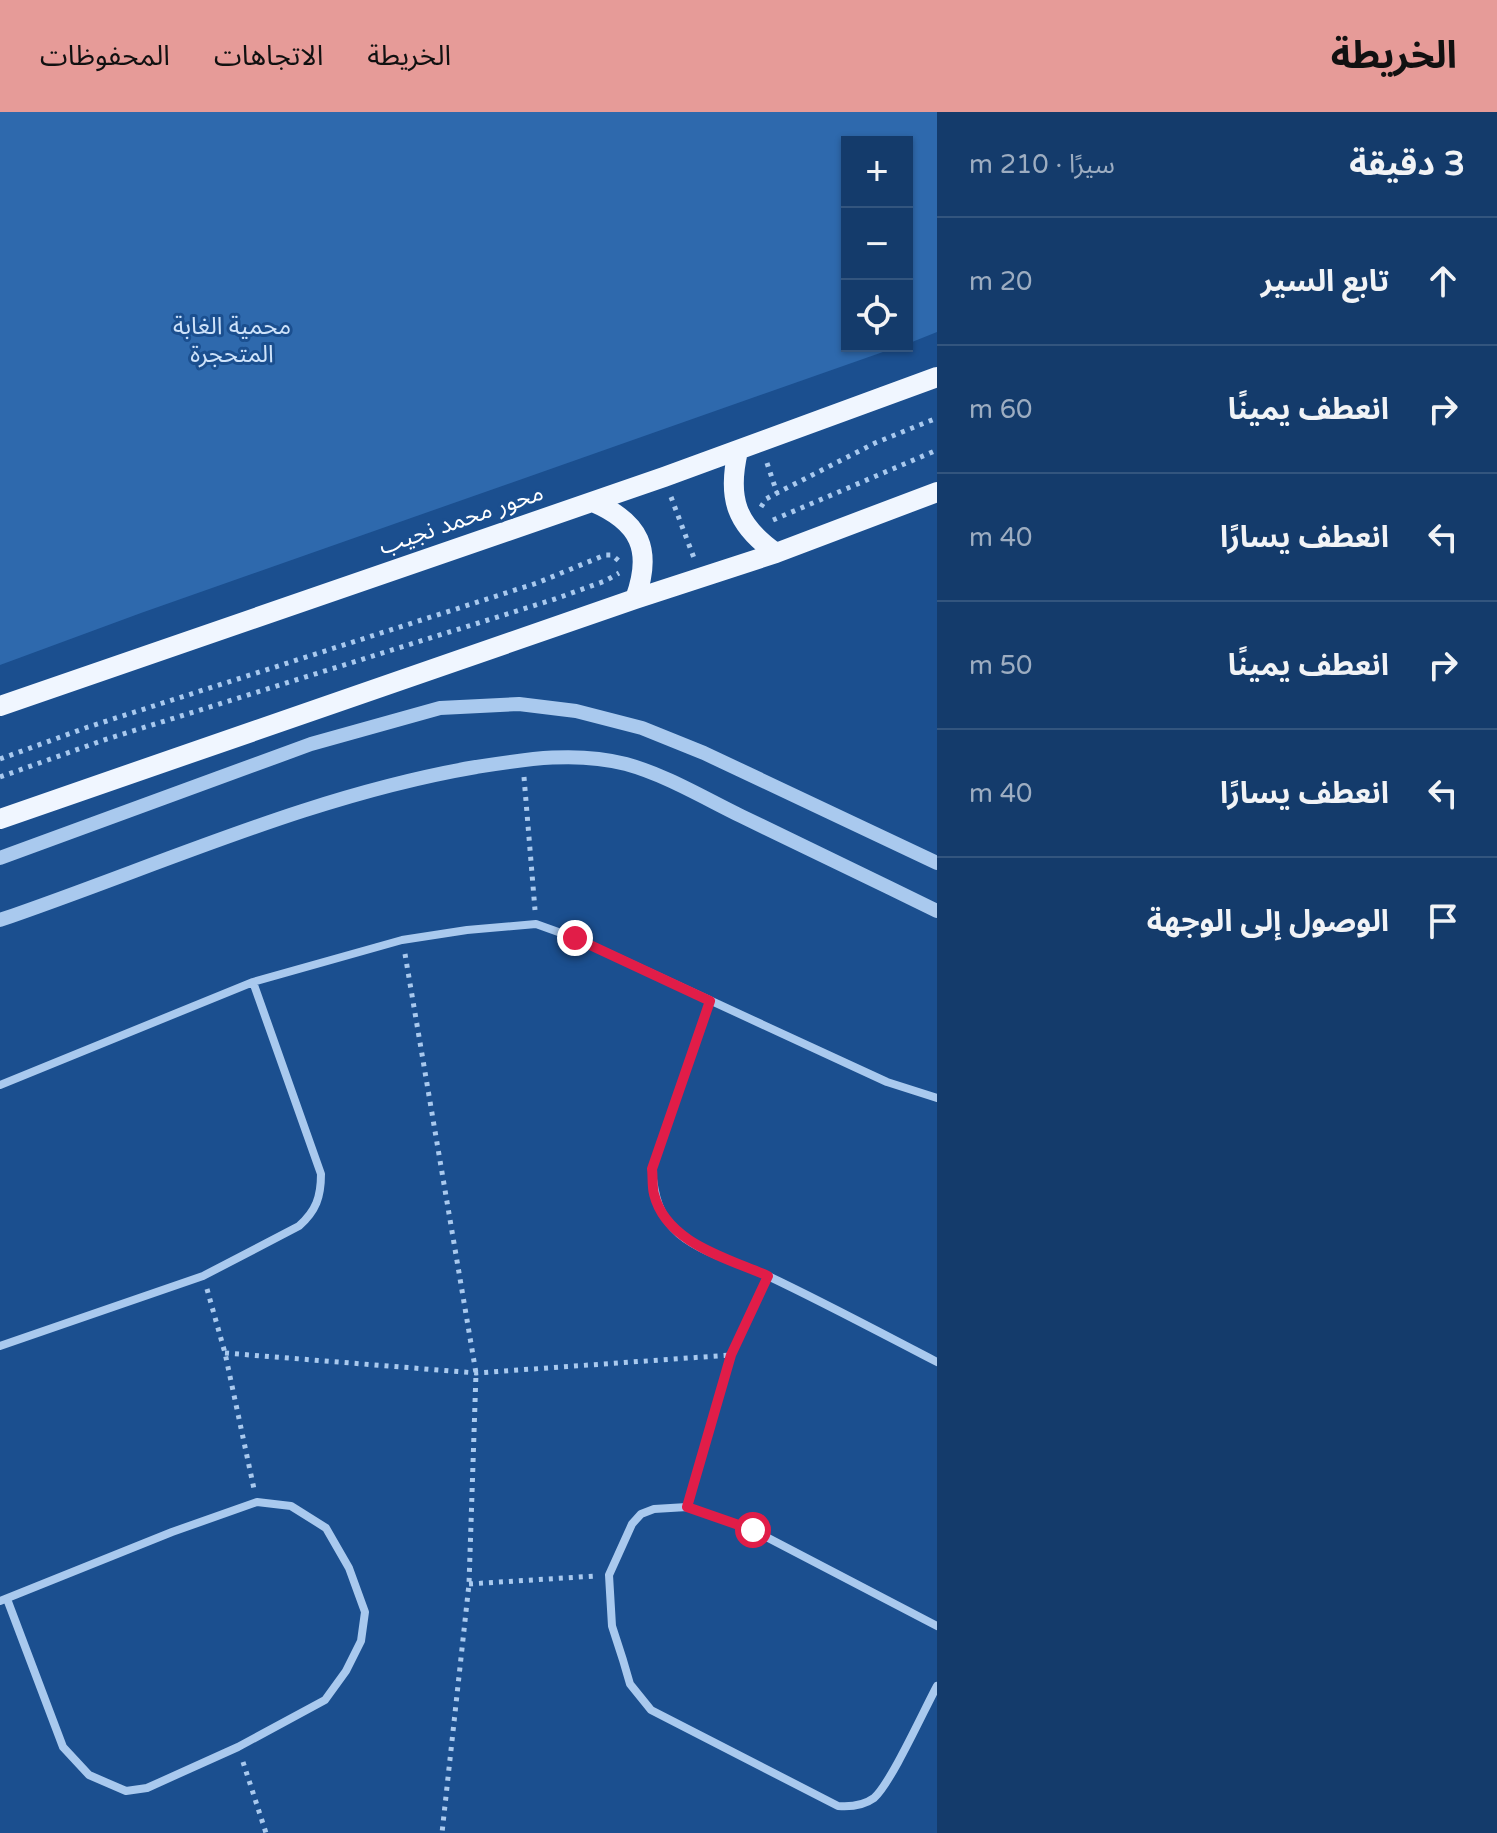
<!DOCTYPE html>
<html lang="ar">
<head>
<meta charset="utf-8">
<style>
  body { margin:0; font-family:"Varela Round","Noto Sans Arabic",sans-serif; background:#1d4271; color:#f1f3f6; direction:rtl }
  .controls { position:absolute; right:24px; top:24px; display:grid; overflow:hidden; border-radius:0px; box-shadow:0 2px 6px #0004 }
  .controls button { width:72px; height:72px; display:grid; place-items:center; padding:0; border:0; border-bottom:2px solid #33557e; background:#143b6b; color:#f1f3f6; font:40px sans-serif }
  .stop { position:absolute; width:24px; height:24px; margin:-18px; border:6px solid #e11d48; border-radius:50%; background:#fff }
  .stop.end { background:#e11d48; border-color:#fff; box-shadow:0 2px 8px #0008 }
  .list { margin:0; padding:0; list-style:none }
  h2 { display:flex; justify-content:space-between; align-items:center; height:104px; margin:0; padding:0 32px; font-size:34px }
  h2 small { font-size:26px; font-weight:400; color:#9dadc1 }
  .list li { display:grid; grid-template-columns:52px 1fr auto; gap:24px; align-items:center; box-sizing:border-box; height:128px; padding:0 32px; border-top:2px solid #33557e }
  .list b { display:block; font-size:30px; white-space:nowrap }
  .list em { font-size:26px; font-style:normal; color:#9dadc1 }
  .icon { flex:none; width:44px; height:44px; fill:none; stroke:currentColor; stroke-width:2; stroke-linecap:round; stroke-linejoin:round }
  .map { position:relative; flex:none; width:937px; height:1721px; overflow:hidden; direction:ltr }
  header { display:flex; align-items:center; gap:48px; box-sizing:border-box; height:112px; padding:0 40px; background:#e69b98; color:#111 }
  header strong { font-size:38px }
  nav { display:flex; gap:44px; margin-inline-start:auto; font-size:28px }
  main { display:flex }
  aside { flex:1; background:#143b6b }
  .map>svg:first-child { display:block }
  .green { fill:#2e69ad }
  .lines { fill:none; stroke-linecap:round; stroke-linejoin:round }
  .path { stroke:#a9c9ee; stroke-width:5; stroke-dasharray:4 6; stroke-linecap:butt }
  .minor { stroke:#a9c9ee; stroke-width:8 }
  .tertiary { stroke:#a9c9ee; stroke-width:14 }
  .primary { stroke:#f0f6ff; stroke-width:20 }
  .route { stroke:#e11d48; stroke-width:10 }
  .labels { text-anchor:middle; stroke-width:6; stroke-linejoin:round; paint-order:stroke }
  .park-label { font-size:24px; fill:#cfe3fa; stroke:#1b4f8f }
  .street-label { font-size:24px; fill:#fff; stroke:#1b4f8f }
</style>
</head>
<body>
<header>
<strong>الخريطة</strong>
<nav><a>الخريطة</a><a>الاتجاهات</a><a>المحفوظات</a></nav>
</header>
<main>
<aside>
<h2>3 دقيقة<small>سيرًا · 210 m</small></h2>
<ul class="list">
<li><svg class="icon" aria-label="ahead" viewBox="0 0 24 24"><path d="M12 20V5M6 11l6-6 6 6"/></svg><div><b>تابع السير</b></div><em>20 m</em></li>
<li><svg class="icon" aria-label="right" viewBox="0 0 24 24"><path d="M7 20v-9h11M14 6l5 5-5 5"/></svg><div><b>انعطف يمينًا</b></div><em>60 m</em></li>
<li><svg class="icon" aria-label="left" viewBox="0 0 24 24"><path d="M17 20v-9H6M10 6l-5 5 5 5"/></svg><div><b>انعطف يسارًا</b></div><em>40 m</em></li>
<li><svg class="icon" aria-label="right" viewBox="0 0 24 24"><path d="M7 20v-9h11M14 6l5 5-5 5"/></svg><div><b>انعطف يمينًا</b></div><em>50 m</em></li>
<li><svg class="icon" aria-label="left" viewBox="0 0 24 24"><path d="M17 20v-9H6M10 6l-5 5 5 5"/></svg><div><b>انعطف يسارًا</b></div><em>40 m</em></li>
<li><svg class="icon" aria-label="arrive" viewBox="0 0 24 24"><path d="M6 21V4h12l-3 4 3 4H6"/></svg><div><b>الوصول إلى الوجهة</b></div></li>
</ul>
</aside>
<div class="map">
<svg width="937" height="1721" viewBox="0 0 937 1721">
  <rect width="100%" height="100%" fill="#1b4f8f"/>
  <path class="green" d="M0,0H937V220L907,232V30H847V234H900L141,501L0,553Z"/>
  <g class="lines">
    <path class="path" d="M767,351L777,381
      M671,385L694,446
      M761,395L766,387L777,381L875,331L937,306
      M773,408L937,338
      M0,647L88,615L537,471L605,443H612L619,449
      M0,665L104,628L555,487L605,469L619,461
      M524,665L535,798
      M405,842L476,1261L469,1472L442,1721
      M207,1177L225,1241L254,1377
      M225,1241L476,1261L731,1243
      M691,1381L731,1243L762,1176
      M469,1472L596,1464
      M243,1650L266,1721"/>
    <path class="minor" d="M710,889L652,1057C654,1082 659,1105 679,1122C703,1142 740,1151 768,1164C825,1191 881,1221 937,1250
      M0,973L253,870L402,828L467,818L536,812L575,826L887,970L937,986
      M0,1234L203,1164L299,1114C316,1099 321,1085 321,1062L253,870
      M0,1489L172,1420L257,1390L291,1394L326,1416L349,1456L365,1500L361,1529L346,1559L325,1588L238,1635L147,1676L126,1679L89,1663L63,1635L7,1487
      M937,1514L753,1418L687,1395L654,1397L641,1402L632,1412L609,1463L612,1514L623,1548L630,1572L651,1598L838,1694C851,1695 863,1694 874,1686C891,1671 924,1598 937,1574"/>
    <path class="tertiary" d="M0,746L311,632L440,596L519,592L576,599L642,616L704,641L937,751
      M0,808C158,754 311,683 476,655C527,647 576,639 626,652C666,663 704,686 741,704C807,736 872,767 937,799"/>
    <path class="primary" d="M738,339C727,386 736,413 776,441
      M593,390C640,410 653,438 635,487
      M0,594L664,365L937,265
      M0,707L635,487L776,441L937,380"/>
  </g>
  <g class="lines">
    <path class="route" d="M575,826L710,889L652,1057C653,1065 652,1075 654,1082C666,1131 727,1146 768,1164L731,1243L687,1395L753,1418"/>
  </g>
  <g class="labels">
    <g class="park-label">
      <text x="232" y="222">محمية الغابة<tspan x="232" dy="28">المتحجرة</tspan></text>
    </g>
    <g class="street-label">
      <text transform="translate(461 407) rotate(-19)" y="8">محور محمد نجيب</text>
    </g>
  </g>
</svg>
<div class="controls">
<button>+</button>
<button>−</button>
<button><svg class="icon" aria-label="locate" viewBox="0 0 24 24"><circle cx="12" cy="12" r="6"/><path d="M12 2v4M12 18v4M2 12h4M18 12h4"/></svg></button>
</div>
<div class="stop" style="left:753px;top:1418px"></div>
<div class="stop end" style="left:575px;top:826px"></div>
</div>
</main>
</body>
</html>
